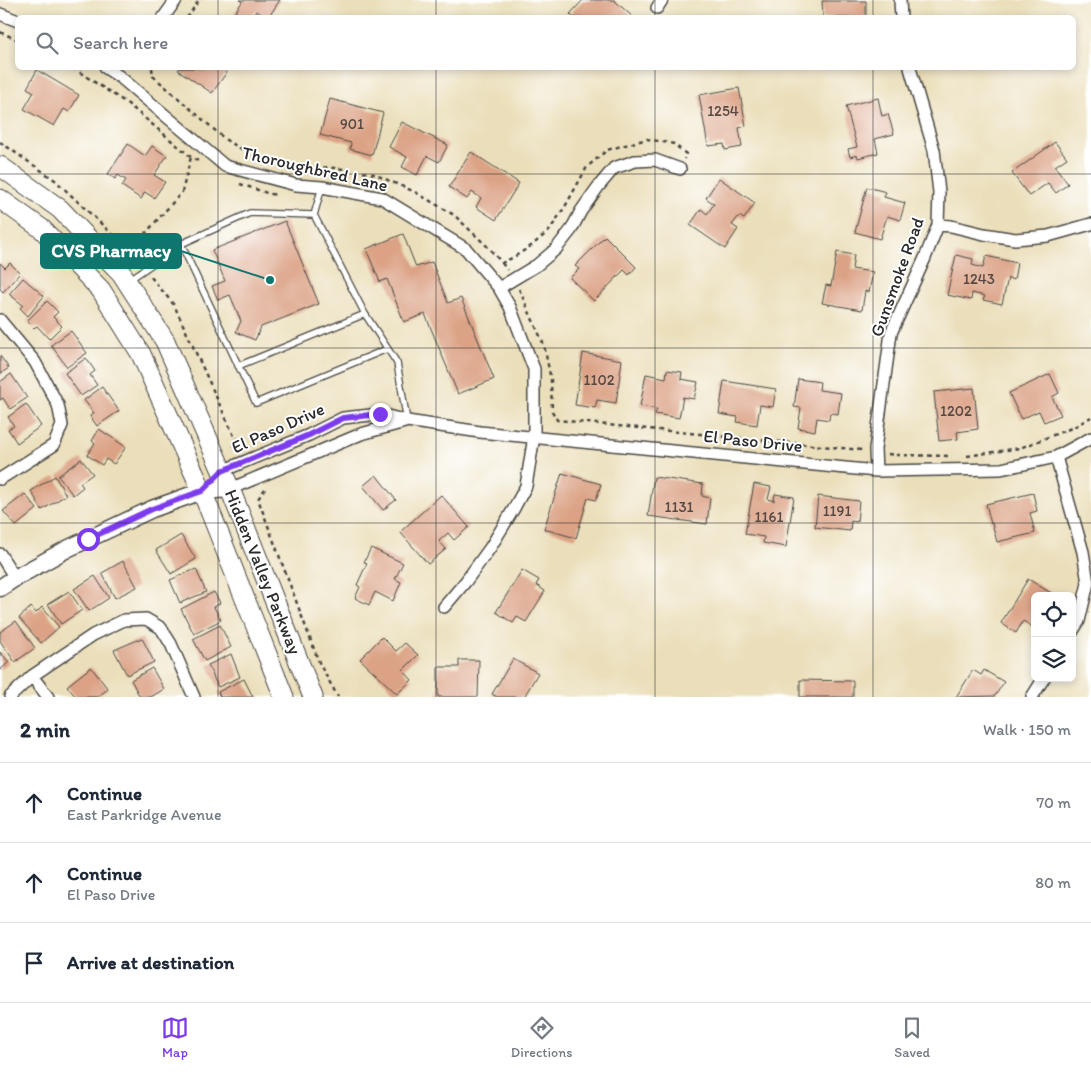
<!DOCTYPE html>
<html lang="en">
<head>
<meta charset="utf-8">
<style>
  body { margin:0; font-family:Itim,sans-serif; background:#f6f6f7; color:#1f2937 }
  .controls { position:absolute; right:15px; bottom:15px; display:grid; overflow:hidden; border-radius:8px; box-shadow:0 2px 8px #0003 }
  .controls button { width:45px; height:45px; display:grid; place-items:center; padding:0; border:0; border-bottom:1px solid #e0e1e3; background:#fff; color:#1f2937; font:25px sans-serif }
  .stop { position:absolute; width:15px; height:15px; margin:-11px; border:4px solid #7c3aed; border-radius:50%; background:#fff }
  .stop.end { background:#7c3aed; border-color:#fff; box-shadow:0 1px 5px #0008 }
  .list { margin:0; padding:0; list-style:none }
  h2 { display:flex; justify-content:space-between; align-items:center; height:65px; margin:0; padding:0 20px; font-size:21px }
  h2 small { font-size:16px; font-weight:400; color:#747a83 }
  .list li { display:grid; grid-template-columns:32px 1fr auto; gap:15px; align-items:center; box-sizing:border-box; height:80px; padding:0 20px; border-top:1px solid #e0e1e3 }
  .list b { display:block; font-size:19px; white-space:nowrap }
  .list p { margin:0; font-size:16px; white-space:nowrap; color:#747a83 }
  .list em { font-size:16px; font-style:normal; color:#747a83 }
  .icon { flex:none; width:28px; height:28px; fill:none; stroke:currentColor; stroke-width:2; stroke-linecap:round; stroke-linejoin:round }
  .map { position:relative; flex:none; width:1091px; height:697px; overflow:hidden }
  .search { position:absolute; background:#fff; box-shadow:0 2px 8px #0003; left:15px; right:15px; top:15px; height:55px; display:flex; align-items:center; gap:12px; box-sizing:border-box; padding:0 18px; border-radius:8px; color:#747a83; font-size:19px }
  .sheet { height:305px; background:#fff }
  nav { display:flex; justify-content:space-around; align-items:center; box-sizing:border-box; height:70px; border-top:1px solid #e0e1e3; background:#fff; font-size:14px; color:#747a83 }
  nav a { display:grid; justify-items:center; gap:2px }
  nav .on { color:#7c3aed }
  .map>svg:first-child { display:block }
  .building { fill:#dba285 }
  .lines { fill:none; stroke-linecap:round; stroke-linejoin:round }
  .service-casing { stroke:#484641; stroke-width:8 }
  .minor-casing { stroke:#484641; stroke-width:14 }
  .secondary-casing { stroke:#484641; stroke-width:19 }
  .primary-casing { stroke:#484641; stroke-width:21 }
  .path { stroke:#484641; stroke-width:2.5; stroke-dasharray:4 4; stroke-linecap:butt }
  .service { stroke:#fff; stroke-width:5.5 }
  .minor { stroke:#fff; stroke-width:11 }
  .secondary { stroke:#fff; stroke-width:16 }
  .primary { stroke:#fff; stroke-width:19 }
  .route { stroke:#7c3aed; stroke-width:6 }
  .grid { fill:none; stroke:#2b2b2b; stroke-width:1; stroke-opacity:0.55 }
  .labels { text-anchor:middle; stroke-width:4; stroke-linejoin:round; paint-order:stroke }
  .number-label { font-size:15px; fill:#574942 }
  .street-label { font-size:18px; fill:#2b2b2b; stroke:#fff }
  .leader { fill:none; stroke:#0f766e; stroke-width:2 }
  .callout-dot { fill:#0f766e; stroke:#fff; stroke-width:2 }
  .callout { fill:#0f766e; stroke:#0f766e; stroke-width:2 }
  .callout-label { font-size:19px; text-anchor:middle; font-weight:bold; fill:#fff }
</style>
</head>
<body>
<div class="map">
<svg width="1091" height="697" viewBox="0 0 1091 697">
  <rect width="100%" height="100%" fill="#fff"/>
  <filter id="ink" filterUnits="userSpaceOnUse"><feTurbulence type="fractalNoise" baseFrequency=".02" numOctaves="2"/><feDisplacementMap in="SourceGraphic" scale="10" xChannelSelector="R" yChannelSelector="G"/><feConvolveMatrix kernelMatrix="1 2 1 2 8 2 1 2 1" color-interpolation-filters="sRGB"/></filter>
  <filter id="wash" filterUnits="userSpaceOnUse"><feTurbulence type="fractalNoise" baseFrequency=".0096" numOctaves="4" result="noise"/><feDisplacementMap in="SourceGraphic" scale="20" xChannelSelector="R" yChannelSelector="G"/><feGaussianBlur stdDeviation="1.12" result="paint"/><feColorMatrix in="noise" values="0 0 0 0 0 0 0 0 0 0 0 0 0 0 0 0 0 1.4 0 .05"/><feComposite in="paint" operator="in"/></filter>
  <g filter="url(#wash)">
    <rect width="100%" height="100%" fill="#ebdfbb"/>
    <g id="blocks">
      <path class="building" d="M240,0H280L268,18L256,11L251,18H231L242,2Z
        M583,0H614L634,18H574L570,14Z
        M822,1H866V18H823Z
        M180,68H230L212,93L178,70Z
        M37,70L79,95L69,112L64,109L54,126L24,109L34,92L27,88Z
        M739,88L746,126L739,128L742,147L725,150L724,144L708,146L699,95Z
        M878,98L882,116L888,114L894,134L875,139L878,153L858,158L857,155L850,157L848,149L857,147L846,106Z
        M330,99L383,113L372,155L350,149L351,143L320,135Z
        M402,122L448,145L439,162L427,156L417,175L402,167L407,157L389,147Z
        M1055,142L1067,158L1055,166L1068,184L1056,193L1048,183L1029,196L1012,173Z
        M128,144L145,156L152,146L167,156L154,175L165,182L154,198L145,192L141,199L122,186L126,180L118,175L115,179L108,174Z
        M471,152L519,183L496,220L476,207L481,198L472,192L467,199L449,187Z
        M719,178L755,203L744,219L739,216L732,225L738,229L725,249L690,225L701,209L707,214L714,204L706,198Z
        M867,187L886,192L884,197L905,203L900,220L887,216L880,239L855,232Z
        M285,221L319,304L261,327L255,340L236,332L241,321L230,295L218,300L212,286L225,281L212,250Z
        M403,234L416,267L432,262L448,303L461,298L494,379L458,394L425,314L404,322L387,279L380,282L366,249Z
        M605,236L636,267L629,275L624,270L594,301L570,278L579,269L575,266Z
        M837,252L854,255L852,269L873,272L869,292L865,291L862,310L822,303L826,285L831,286Z
        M956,255L973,259L972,265L983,268L986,256L1017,263L1014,280L1008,278L1002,304L983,300L985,296L972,293L971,300L947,295Z
        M0,263L5,268L10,263L20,273L3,292L0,289Z
        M23,278L44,296L28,316L20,308L23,305L9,294Z
        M47,301L58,312L53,317L62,326L49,339L37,326L34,328L27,321Z
        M71,331L87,353L67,367L51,345Z
        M583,353L622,360L616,403L597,400L595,408L575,405Z
        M0,356L9,368L0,374Z
        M86,358L95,371L90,375L97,385L81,396L65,373Z
        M667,370L682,372L681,379L698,382L694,399L683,397L679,418L655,414L657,409L640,406L646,374L666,378Z
        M11,374L27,398L10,409L3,398L0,400V382Z
        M1050,374L1059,393L1052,397L1061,415L1044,422L1039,411L1021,419L1009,393Z
        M798,379L820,382L819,390L841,393L838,414L830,413L829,420L817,418L815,431L798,428L801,408L794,407Z
        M724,381L776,389L773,407L760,405L757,425L737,422L738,417L719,414Z
        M102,387L119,411L97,426L90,416L94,413L84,400Z
        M974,388L978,429L957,432L958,439L939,441L934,392Z
        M26,404L41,426L17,443L8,429L14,426L8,417Z
        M99,429L126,447L114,464L106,459L102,465L87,455L95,443L92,441Z
        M81,459L93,474L80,483L83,487L73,495L58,476Z
        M562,473L601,484L596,500L588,498L576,538L544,529Z
        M376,475L396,500L383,510L363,486Z
        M55,476L66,495L42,510L31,491Z
        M654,477L703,484L702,496L710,498L707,524L648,516Z
        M754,484L771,487L768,499L774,501L775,494L794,497L786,547L763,543L764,537L745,534Z
        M1033,493L1037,511L1030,513L1035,533L997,542L992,523L991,524L986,504Z
        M25,494L37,509L16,526L3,511Z
        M441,495L469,527L454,540L448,533L439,541L446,549L428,564L400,532Z
        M818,496L859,501L857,522L851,521L850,531L815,527Z
        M181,535L196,559L171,574L156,550Z
        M371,548L403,563L395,579L401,582L393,601L375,592L369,605L355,598L360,587L357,585L367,563L364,562Z
        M123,561L137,587L115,598L102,573Z
        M196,569L206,592L180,603L170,580Z
        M522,570L539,580L536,585L545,591L526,622L517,617L513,623L496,612Z
        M95,576L109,598L89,611L74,589Z
        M1028,579L1056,596H1035V628L1023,621L1016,633L1001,623Z
        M69,591L82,610L61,624L48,604Z
        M214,592L220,603L214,607L221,620L194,634L181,609Z
        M31,607L36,613L42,607L59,627L41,643L19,618Z
        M16,621L35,648L15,662L0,641V632Z
        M220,625L231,647L205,661L193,639Z
        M382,637L396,651L405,643L418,655L403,670L412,680L397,694L360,659Z
        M142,638L154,662L127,675L114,650Z
        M0,652L9,662L0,670Z
        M231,654L240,677L218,687L208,665Z
        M513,659L538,673L524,697H497L492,694Z
        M459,660H479L478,697H438V667H459Z
        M91,667L108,689L97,697H76L67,686Z
        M152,668L164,689L151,697H140L131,680Z
        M973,670L981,675L984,670L1004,682L995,696L956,697Z
        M244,679L253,697H220L218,692Z
        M800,680L853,681V697H800Z"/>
    </g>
  </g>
  <g filter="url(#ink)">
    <use href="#blocks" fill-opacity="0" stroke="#484641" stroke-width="1"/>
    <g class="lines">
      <g class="service-casing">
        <path id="service" d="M322,187L314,215L365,314L397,363L407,421
          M314,215L250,213L181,244L256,403L387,349
          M129,280L181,244
          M238,366L365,314"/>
      </g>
      <g class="minor-casing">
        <path id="minor" d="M900,0L901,18
          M657,8L662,0
          M0,14L18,21
          M163,18L176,0
          M106,68L120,77L225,166L296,185L322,187L382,198L466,249L499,288L510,307L534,369V436L526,486L513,510L490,548L466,581L444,607
          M938,225L951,226L984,234L1015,239L1048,236L1091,224
          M499,288L537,265L556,249L571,230L581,211L598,187L614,168L635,161L655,160L680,169
          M0,320L35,362L58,405L62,425L54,445L0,479
          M1056,457L1083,552L1088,583L1079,621L1072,632
          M222,471L309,435L343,418L380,414L407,421L480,432L876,471L1001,469L1056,457L1091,438
          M876,471L875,449L891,333L925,258L938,225L939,192L934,150L910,68
          M230,489L361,434L405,422
          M0,554L15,578
          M32,676L48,697
          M10,697L32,676L93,635L124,620L146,619L161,628L171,644L194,697
          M1032,697L1044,678"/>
      </g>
      <g class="secondary-casing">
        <path id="secondary" d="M0,588L15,578L67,549L152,509L202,491L230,489"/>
      </g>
      <g class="primary-casing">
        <path id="primary" d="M0,166L60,209L122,274L165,341L230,489L313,697
          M0,199L42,229L101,290L141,354L202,491L284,697"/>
      </g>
      <path class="path" d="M187,18L199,0
        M0,32L18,40
        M73,68L128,104L191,157L198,161
        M152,68L153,76L226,140L254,156L288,165L337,168L374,174L415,192L454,215L489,248L502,263L514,257L531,246L549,231L566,205L587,167L607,150L647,139L674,144L686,154L684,159
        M0,142L55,180L130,251L182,192L191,157
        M240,184L270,194L278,195
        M130,251L138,261
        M502,263L507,270
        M151,277L174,305L235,438L246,443
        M519,289L544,345L551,380L552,411L557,420L862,450
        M234,446L235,438
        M888,454L897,455L952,456
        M967,456L1020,448L1074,427L1091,417
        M265,489L258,499L320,665L338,697"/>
      <use href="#service" class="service"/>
      <use href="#minor" class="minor"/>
      <use href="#secondary" class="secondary"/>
      <use href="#primary" class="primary"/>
    </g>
  </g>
  <g class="lines" filter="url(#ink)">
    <path class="route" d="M88,539L152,509L202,491L222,471L309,435L343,418L380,414"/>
  </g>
  <path class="grid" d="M218,0V18M436,0V18M655,0V18M873,0V18M218,68V697M436,68V697M655,68V697M873,68V697M0,174H1091M0,348H1091M0,523H1091"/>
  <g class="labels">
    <g class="number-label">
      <text x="723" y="116">1254</text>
      <text x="352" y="129">901</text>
      <text x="979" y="284">1243</text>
      <text x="599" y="385">1102</text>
      <text x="956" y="416">1202</text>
      <text x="679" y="512">1131</text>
      <text x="837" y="516">1191</text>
      <text x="769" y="522">1161</text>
    </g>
    <g class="street-label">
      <text transform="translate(315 169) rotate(13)" y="6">Thoroughbred Lane</text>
      <text transform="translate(897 277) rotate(-70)" y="6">Gunsmoke Road</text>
      <text transform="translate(278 428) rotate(-24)" y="6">El Paso Drive</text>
      <text transform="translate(753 441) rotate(6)" y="6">El Paso Drive</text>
      <text transform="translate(263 572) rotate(68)" y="6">Hidden Valley Parkway</text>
    </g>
  </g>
  <path class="leader" d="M270 280L181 251"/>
  <circle class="callout-dot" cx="270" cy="280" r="5"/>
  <rect class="callout" x="41" y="234" width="140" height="34" rx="5"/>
  <g class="callout-label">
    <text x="111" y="257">CVS Pharmacy</text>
  </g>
</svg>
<div class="controls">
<button><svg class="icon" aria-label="locate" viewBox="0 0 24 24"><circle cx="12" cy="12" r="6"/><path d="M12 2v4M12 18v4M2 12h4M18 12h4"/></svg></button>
<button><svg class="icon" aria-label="layers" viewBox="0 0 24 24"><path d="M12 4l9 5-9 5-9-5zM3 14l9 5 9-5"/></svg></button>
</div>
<div class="stop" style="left:88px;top:539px"></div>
<div class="stop end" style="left:380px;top:414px"></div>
<div class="search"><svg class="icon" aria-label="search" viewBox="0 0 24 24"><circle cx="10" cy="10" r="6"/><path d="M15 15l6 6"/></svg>Search here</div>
</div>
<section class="sheet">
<h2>2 min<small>Walk · 150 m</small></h2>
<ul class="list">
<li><svg class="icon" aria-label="ahead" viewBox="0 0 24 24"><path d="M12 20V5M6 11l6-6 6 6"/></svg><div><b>Continue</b><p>East Parkridge Avenue</p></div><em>70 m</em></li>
<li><svg class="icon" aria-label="ahead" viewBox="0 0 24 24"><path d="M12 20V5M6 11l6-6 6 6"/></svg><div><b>Continue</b><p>El Paso Drive</p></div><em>80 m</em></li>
<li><svg class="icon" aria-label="arrive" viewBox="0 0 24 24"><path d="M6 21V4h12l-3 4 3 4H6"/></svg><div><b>Arrive at destination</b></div></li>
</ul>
</section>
<nav>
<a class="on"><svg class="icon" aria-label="map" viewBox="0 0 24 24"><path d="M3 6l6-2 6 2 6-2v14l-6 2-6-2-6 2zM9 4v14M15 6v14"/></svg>Map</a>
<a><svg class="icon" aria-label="directions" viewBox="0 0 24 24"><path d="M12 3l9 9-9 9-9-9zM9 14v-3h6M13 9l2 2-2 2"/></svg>Directions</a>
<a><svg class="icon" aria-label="saved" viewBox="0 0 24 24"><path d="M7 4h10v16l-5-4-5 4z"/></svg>Saved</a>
</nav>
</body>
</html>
